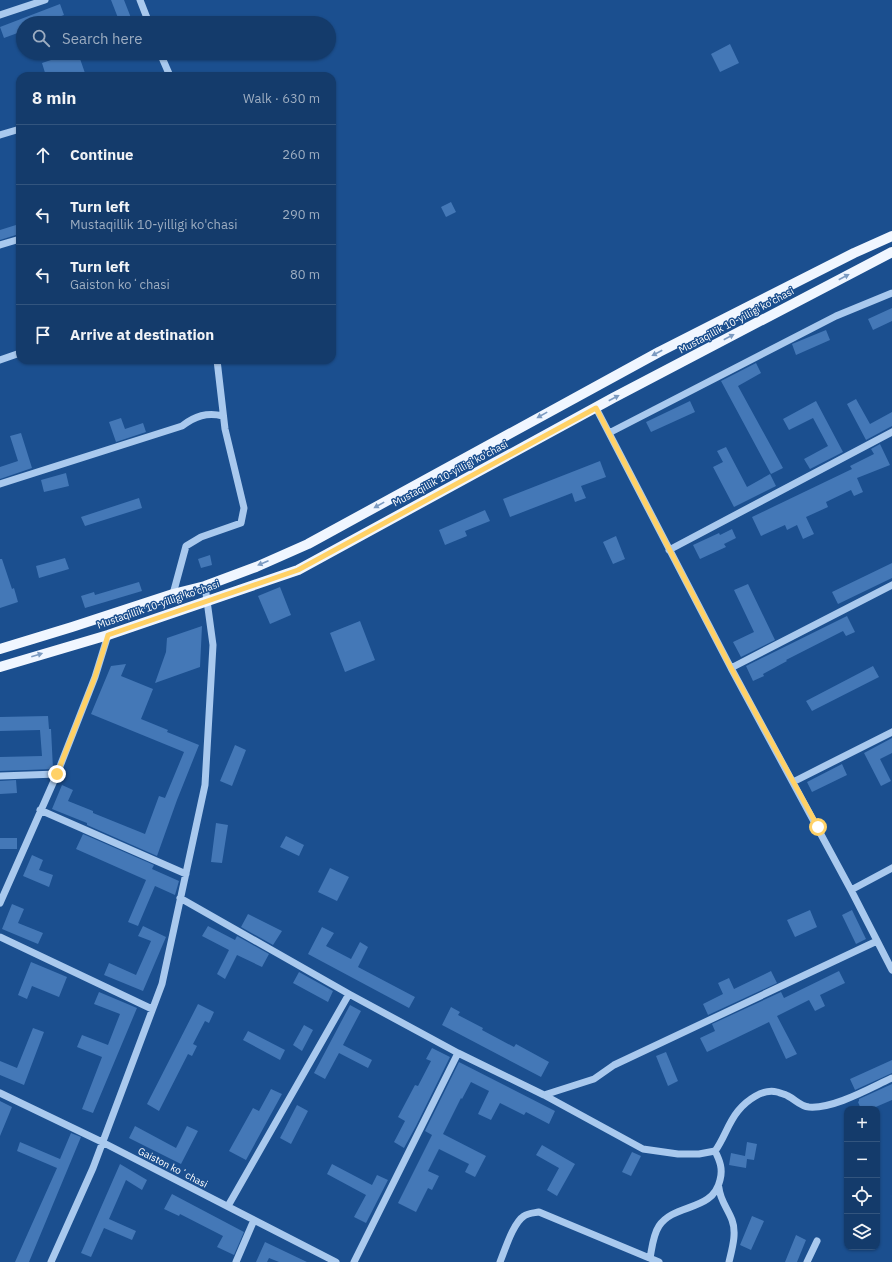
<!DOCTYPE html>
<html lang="en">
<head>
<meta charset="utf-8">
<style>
  body { margin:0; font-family:"IBM Plex Sans",sans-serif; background:#214673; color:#f1f3f6 }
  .controls { position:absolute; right:12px; bottom:12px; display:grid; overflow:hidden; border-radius:8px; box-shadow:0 1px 3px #0004 }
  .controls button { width:36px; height:36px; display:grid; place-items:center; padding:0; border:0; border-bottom:1px solid #33557e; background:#143b6b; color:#f1f3f6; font:20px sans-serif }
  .stop { position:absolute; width:12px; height:12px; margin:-9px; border:3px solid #ffd166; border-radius:50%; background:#fff }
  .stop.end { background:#ffd166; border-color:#fff; box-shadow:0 1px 4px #0008 }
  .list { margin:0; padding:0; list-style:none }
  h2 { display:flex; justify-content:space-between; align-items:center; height:52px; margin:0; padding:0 16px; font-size:17px }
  h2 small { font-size:13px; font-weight:400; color:#9dadc1 }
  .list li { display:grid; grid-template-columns:26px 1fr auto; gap:12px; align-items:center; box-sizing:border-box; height:60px; padding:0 16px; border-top:1px solid #33557e }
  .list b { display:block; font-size:15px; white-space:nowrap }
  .list p { margin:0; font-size:13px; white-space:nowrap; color:#9dadc1 }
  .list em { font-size:13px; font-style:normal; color:#9dadc1 }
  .icon { flex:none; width:22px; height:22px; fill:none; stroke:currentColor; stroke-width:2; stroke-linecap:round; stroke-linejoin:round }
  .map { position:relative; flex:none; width:892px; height:1262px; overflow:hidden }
  .search { position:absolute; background:#143b6b; box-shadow:0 1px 3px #0004; left:16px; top:16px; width:320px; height:44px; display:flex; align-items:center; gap:10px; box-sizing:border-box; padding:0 14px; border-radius:22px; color:#9dadc1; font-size:15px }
  .panel { position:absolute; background:#143b6b; box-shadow:0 1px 3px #0004; left:16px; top:72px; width:320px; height:292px; border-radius:12px }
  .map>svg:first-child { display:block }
  .building { fill:#4478b7 }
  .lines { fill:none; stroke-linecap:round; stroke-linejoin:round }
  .minor { stroke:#a9c9ee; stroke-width:7 }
  .major { stroke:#f0f6ff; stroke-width:10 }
  .oneway { fill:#7b9ac1 }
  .route { stroke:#ffd166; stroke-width:5 }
  .labels { text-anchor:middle; stroke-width:3; stroke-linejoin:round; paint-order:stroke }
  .street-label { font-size:10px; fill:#fff; stroke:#1b4f8f }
</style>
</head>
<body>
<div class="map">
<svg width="892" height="1262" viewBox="0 0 892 1262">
  <rect width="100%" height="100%" fill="#1b4f8f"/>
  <path class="building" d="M111,0H124L133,23H120Z
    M60,4L64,15L43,23H23V31L4,38L0,27Z
    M730,44L739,63L720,72L711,54Z
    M72,53H78L86,76H46L42,63Z
    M451,202L456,212L446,217L441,207Z
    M16,225L19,234L0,240V230Z
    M892,308V321L873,330L868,319Z
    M826,330L830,340L796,355L792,344Z
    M756,363L761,373L738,386L783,468L771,474L721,381Z
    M856,399L870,424L892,412V426L866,440L847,404Z
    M690,401L695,412L651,432L646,422Z
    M816,401L843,452L810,469L804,459L828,446L813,418L789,430L783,419Z
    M121,418L125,429L143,423L146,432L116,442L109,422Z
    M21,433L32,468L0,479V467L18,461L10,436Z
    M880,444L890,465L857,478L863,492L854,496L851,490L826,502L828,507L806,517L814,534L803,539L797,525L787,530L785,525L761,536L752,517L852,469L850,466L874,454L871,449Z
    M726,447L747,487L770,474L776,486L734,507L713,467L723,462L717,451Z
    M600,461L606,477L581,486L586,498L575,502L572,493L510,517L503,499Z
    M66,473L69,486L44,492L41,480Z
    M139,498L142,508L85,526L81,517Z
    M485,510L490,521L465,531L467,536L445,545L439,530Z
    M732,529L736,538L724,544L726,547L700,559L693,545L719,533L720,535Z
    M616,536L625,559L613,564L603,542Z
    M210,555L212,565L201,568L198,559Z
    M65,558L69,569L39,578L36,566Z
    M0,559H2L12,589L14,588L18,602L0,608Z
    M892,563V578L838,604L832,592Z
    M139,582L142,591L85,608L81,596L94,592L95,595Z
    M748,584L775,640L741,657L733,642L754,632L734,590Z
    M280,587L291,615L270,624L258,596Z
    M847,616L855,632L846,636L843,631L786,660L787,661L763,674L764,676L753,681L746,666Z
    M360,621L375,660L345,672L330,633Z
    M202,626L200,667L155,683L166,652L167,638Z
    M126,664L121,676L153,689L141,719L168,730L167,732L199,745L177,800L157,856L87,825V823L52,809L62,785L73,790L68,801L93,811V813L145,834L159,796L165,798L184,752L91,714L111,666Z
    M873,666L879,677L812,711L806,701Z
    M48,716L49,729H51L53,769L0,771V757L42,756L40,730L0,731V717Z
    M892,738V753L880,759L891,781L881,786L864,753Z
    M235,745L246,750L232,786L220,781Z
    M842,764L847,775L812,792L807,782Z
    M16,780L17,793L0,794V781Z
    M216,823L228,825L222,863L211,862Z
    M83,834L154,865L152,869L179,881L175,895L155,886L138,926L128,922L146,880L76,849Z
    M286,836L304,845L299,856L280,847Z
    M0,838H17V849H0Z
    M32,855L43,860L39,870L53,875L49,887L23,876Z
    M330,868L349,877L337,901L318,892Z
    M12,904L24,909L18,923L43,933L38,944L2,929Z
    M810,910L817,927L795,937L787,920Z
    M852,910L866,939L856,944L842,915Z
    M248,914L282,931L273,945L241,927Z
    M143,926L166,937L143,991L104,975L109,963L136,975L151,941L138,936Z
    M208,926L235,940L237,936L269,954L262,967L237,955L225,979L217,974L229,950L202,936Z
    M322,927L334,933L326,946L351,959L360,942L368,947L358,967L415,997L409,1008L308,954Z
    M31,962L67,977L59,997L32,986L27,999L18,995Z
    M771,971L777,983L708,1015L703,1004L723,994L718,983L729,978L734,989Z
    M839,971L845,983L820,995L825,1006L815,1011L809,1000L777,1016L797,1054L786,1059L769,1022L707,1052L700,1038L715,1031L712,1024L781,992L784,998Z
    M299,972L333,991L328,1002L293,983Z
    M99,992L137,1008L93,1113L82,1109L102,1057L77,1047L82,1035L108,1045L120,1014L94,1004Z
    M198,1004L214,1012L209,1023L205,1021L193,1044L197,1046L192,1056L188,1054L159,1111L147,1104Z
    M350,1005L361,1011L343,1045L372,1060L368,1068L339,1053L325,1079L314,1073Z
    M451,1007L460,1012L458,1015L483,1028L482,1030L514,1047L516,1044L549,1062L541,1077L442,1025Z
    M304,1025L313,1030L302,1051L293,1045Z
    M33,1028L44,1032L24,1085L0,1075V1061L17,1068Z
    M248,1031L285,1050L280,1060L243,1040Z
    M432,1048L450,1057L416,1126L404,1148L394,1142L405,1121L398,1117L415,1085L418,1086L431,1061L426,1059Z
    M666,1052L678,1081L668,1086L656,1056Z
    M892,1060V1073L855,1090L850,1079Z
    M459,1062L555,1111L549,1124L526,1112L524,1115L500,1103L491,1120L478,1114L489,1091L471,1082L462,1099L461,1098L443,1134L486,1156L475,1177L465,1172L469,1164L439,1149L428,1171L439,1176L432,1190L428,1188L416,1212L398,1203L432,1135L425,1131Z
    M892,1084V1100L871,1109H861L858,1102L859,1101V1099Z
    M271,1089L282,1094L246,1160L229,1151L253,1108L259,1111Z
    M0,1101L12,1107L0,1136Z
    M297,1105L308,1111L291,1144L280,1138Z
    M135,1126L176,1148L187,1126L198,1131L181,1164L129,1138Z
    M71,1133L81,1137L29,1262H15L57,1168L17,1151L20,1142L60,1159Z
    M747,1142L757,1144L754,1160L747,1159L746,1168L729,1165L731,1153L745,1156Z
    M542,1145L575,1164L557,1196L547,1190L559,1168L536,1155Z
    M632,1152L641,1156L631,1176L622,1172Z
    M120,1164L147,1180L142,1190L126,1180L109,1219L136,1231L132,1240L104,1228L91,1257L81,1253Z
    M332,1164L372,1185L377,1175L388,1180L366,1223L354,1217L366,1195L327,1174Z
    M172,1194L244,1232L234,1255L217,1247L223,1236L180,1214L179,1216L164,1209Z
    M752,1216L764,1221L751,1250L740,1245Z
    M796,1235L806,1240L797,1262H785Z
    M265,1242L307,1262H279L269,1258L267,1262H256Z"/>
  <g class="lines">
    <path class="minor" d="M140,0L149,23
      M0,15L45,0
      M160,53L170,76
      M0,135L20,129
      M0,245L20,239
      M0,360L20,353
      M596,408L731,668
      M609,433L836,316L892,293
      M0,484L182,426C195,416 207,412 223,416
      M669,550L892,432
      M892,585L731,668L851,890L892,970
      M173,594L186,546L201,537L241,523L244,508L225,429L217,360
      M0,776L57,774
      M793,782L892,732
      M40,810L186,874
      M851,890L892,868
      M180,898L349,994
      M0,903L57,774L95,677L108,635
      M0,937L152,1009
      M0,1093L102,1142L336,1262
      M544,1095L594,1079L614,1065L877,941
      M719,1188C720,1200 728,1209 732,1220C737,1233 732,1249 729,1262
      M228,1206L349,994L458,1053L544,1095L643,1149L678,1154H699L715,1151C724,1139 728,1123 738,1111C746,1101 763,1088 777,1092C780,1093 785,1094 788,1096C796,1100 800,1106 809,1107C834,1109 870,1088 892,1078
      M650,1258C652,1248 653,1235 659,1226C674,1203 713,1212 720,1180C723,1169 720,1161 715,1151
      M51,1262L93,1168L162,984L205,785L213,645L205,586
      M236,1262L254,1220
      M354,1262L458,1053
      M500,1262C505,1250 513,1223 524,1216C528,1213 534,1213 539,1212L659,1262
      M807,1262L817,1241"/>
    <path class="major" d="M0,649L72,627L173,594L205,586L256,567L308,544L659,352L854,253L892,236
      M0,667L108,635L298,570L613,398L892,252"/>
  </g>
  <defs><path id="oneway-solid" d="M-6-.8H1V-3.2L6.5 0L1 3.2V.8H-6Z"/></defs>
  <g class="oneway">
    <use href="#oneway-solid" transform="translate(844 277) rotate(-28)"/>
    <use href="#oneway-solid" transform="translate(729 337) rotate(-28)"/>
    <use href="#oneway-solid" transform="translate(657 353) rotate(152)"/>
    <use href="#oneway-solid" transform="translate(614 398) rotate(-28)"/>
    <use href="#oneway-solid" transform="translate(542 415) rotate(151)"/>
    <use href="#oneway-solid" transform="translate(379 505) rotate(151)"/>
    <use href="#oneway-solid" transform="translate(263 563) rotate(157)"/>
    <use href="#oneway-solid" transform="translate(37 655) rotate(-17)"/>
  </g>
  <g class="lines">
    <path class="route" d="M57,774L95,677L108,635L298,570L596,408L731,668L818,827"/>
  </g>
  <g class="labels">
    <g class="street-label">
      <text transform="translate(736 320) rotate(-28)" y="4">Mustaqillik 10-yilligi ko'chasi</text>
      <text transform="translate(450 473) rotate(-28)" y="4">Mustaqillik 10-yilligi ko'chasi</text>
      <text transform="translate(158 604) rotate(-19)" y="4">Mustaqillik 10-yilligi ko'chasi</text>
      <text transform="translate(173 1167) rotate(27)" y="4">Gaiston koʻchasi</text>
    </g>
  </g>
</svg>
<div class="controls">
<button>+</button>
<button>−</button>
<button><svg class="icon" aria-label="locate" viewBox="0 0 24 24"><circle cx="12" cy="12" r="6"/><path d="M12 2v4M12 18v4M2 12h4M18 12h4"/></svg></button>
<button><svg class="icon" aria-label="layers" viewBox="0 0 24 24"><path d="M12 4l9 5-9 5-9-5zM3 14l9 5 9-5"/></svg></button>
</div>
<div class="stop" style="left:818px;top:827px"></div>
<div class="stop end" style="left:57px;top:774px"></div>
<div class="search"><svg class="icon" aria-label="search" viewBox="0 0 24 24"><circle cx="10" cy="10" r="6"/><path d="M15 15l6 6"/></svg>Search here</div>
<section class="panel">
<h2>8 min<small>Walk · 630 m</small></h2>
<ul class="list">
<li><svg class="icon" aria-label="ahead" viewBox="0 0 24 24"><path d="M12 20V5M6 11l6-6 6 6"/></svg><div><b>Continue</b></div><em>260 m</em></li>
<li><svg class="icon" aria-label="left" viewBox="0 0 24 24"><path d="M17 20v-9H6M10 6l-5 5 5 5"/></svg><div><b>Turn left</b><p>Mustaqillik 10-yilligi ko'chasi</p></div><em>290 m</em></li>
<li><svg class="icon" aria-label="left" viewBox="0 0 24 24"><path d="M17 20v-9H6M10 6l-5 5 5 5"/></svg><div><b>Turn left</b><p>Gaiston koʻchasi</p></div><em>80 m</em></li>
<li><svg class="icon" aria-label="arrive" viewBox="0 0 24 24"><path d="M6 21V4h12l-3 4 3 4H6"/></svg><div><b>Arrive at destination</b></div></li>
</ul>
</section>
</div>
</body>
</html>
